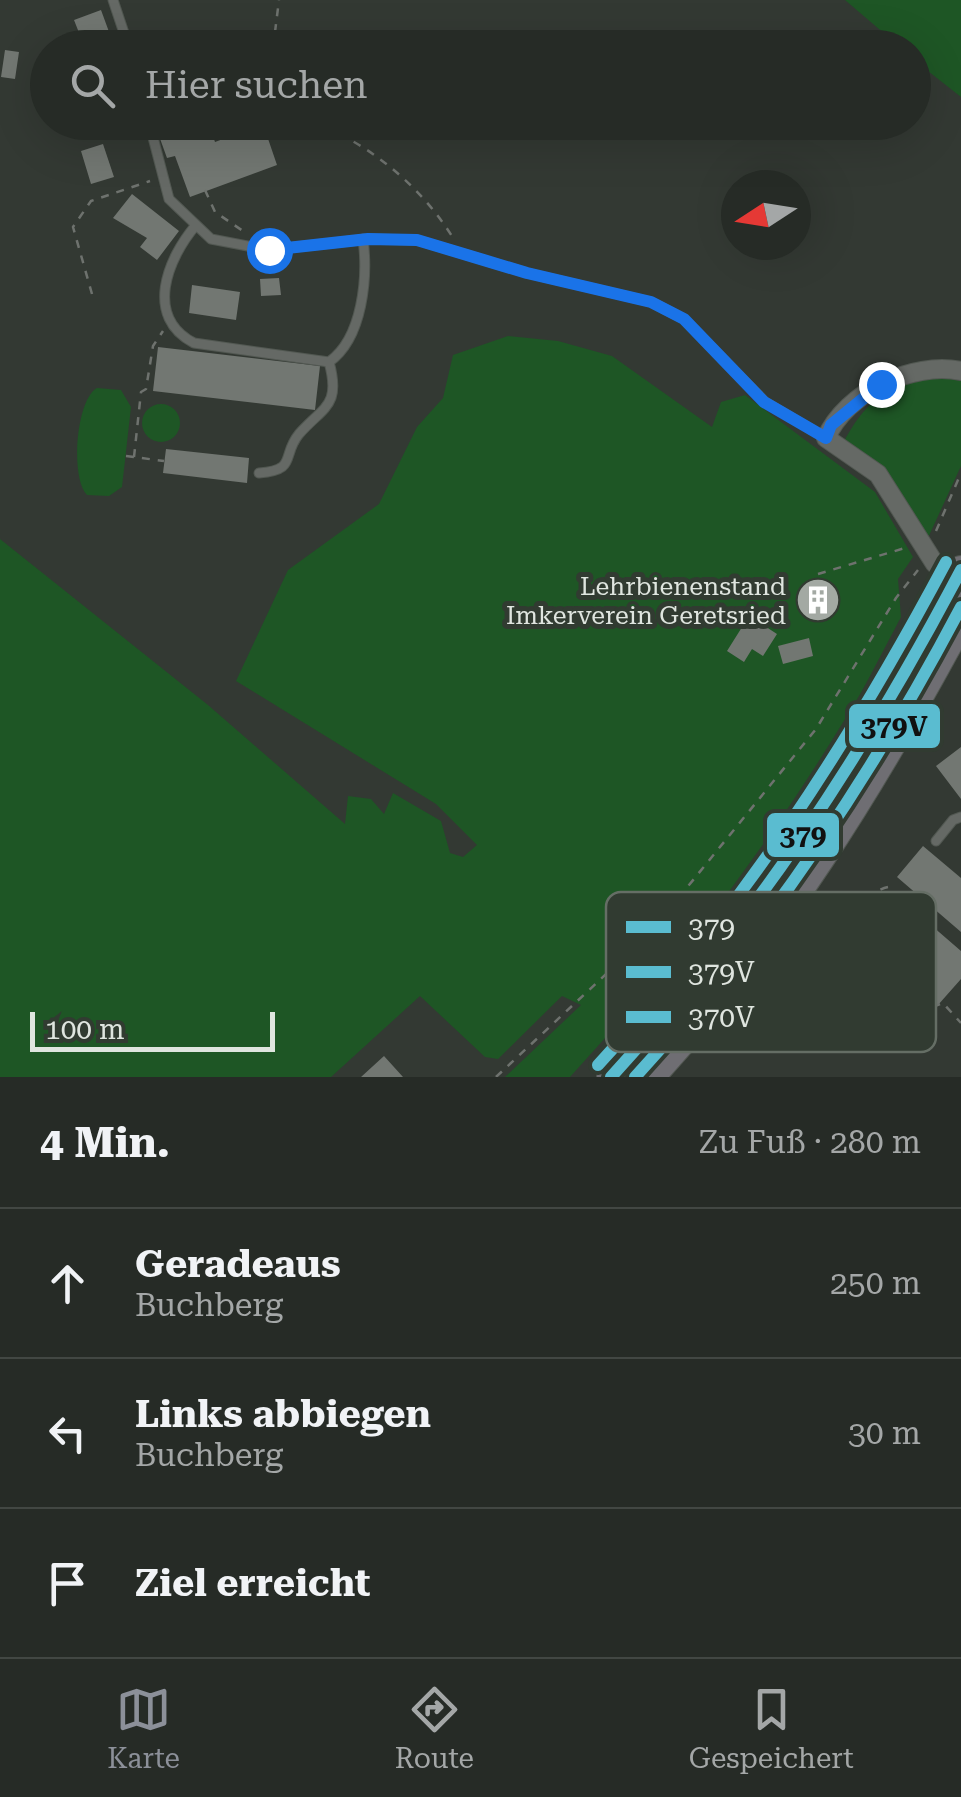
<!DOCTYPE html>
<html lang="de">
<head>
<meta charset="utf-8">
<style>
  body { margin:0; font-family:"Roboto Serif",serif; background:#2e332e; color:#f1f3f6 }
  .compass { position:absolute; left:721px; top:170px; width:90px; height:90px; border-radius:50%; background:#262b26; box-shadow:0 10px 40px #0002; rotate:258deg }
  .scale { position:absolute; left:30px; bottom:25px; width:245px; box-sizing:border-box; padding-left:10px; border:5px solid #dfe5df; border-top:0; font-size:28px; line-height:35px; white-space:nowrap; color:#dfe5df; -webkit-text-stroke:8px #313b31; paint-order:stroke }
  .stop { position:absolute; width:30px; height:30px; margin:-22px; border:8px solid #1a73e8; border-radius:50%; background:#fff }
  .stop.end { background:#1a73e8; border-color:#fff; box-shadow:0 2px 10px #0008 }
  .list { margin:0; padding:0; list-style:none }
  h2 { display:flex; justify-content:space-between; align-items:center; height:130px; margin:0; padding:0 40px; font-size:42px }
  h2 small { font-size:32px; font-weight:400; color:#a4a7a7 }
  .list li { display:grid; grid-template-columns:65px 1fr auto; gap:30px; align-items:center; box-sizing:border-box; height:150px; padding:0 40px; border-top:2px solid #424743 }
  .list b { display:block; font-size:38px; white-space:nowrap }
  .list p { margin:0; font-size:32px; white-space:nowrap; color:#a4a7a7 }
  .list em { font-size:32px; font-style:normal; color:#a4a7a7 }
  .icon { flex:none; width:55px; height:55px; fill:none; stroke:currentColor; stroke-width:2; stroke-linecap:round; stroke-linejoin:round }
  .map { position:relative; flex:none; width:961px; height:1077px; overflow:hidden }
  .search { position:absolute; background:#262b26; box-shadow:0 10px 40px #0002; left:30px; right:30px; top:30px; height:110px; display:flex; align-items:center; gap:25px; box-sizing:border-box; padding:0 35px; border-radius:55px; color:#a4a7a7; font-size:38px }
  .sheet { height:580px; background:#262b26 }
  nav { display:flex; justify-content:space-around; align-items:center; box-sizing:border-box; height:140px; border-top:2px solid #424743; background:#262b26; font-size:28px; color:#a4a7a7 }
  nav a { display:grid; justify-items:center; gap:5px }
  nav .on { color:#8c9099 }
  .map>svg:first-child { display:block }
  .green { fill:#1e5625 }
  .building { fill:#727772 }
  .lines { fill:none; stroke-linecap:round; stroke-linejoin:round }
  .lane-casing { stroke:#525852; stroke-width:11 }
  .street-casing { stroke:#525852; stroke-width:20 }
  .primary-casing { stroke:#525852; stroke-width:30 }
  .path { stroke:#6e726e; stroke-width:2.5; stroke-dasharray:8 8; stroke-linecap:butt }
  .lane { stroke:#656965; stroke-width:9 }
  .street { stroke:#656965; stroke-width:18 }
  .primary { stroke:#6f6e73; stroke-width:28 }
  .bus-1-casing { stroke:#313b31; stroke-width:20 }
  .bus-2-casing { stroke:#313b31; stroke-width:20 }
  .bus-3-casing { stroke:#313b31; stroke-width:20 }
  .bus-1 { stroke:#5abcd0; stroke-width:12 }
  .bus-2 { stroke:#5abcd0; stroke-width:12 }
  .bus-3 { stroke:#5abcd0; stroke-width:12 }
  .route { stroke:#1a73e8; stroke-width:12 }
  .labels { text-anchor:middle; stroke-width:10; stroke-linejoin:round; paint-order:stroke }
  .poi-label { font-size:25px; fill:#dfe5df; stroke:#313b31; text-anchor:end }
  .key { fill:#313b31; stroke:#656e65; stroke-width:2.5 }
  .key-label { font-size:28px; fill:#dfe5df }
  .line-badge { stroke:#313b31; stroke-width:4 }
  .pale-badge-label { font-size:28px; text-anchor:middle; font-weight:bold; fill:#111 }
</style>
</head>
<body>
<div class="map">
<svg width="961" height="1077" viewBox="0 0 961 1077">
  <rect width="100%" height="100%" fill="#333933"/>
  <path class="green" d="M845,0H961V97L914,60V48L900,47Z
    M508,336L558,341L612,356L712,427L721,402L745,395L875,492L913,557L898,579L901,617L818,775L731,898L570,1077H505L581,1005L562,996L498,1059L485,1057L420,996L331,1077H0V539L208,705L345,824L348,796L371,799L384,814L393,793L441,821L450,853L463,857L477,845L436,804L236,681L288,570L379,504L417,427L443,398L453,355Z
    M926,375L961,381V466L927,540L843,443C864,404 883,388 926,375Z
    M97,388L121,390L131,407L122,487L109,496L87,495C70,478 76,399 97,388Z
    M142 423a19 19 0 1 1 38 0a19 19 0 1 1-38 0Z"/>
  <path class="building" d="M101,10L112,40L92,47L90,41L83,43L74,20Z
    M5,50L19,52L15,79L1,77Z
    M154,122H208L215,142L263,124L277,165L190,197L175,156L167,158Z
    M103,144L114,177L91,184L81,151Z
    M132,194L179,231L157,260L140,247L147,238L113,218Z
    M279,278L281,295L261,296L260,279Z
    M192,285L240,292L236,320L189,313Z
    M158,347L320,366L315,410L153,391Z
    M166,449L249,458L247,483L163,473Z
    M749,616L777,634L763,656L752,649L744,662L727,651Z
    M809,638L813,656L783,664L778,646Z
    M961,747V799L936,766Z
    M923,846L961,878V932L897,877Z
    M895,894L961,951V979L938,1005L858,937Z
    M384,1056L403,1077H361Z"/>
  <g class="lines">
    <g class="lane-casing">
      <path id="lane" d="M113,0L129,48
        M149,122L169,199L211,239L269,250L368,239L417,240L527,273L651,302L684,319L765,402L826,438
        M196,225C167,259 144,317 194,343L329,362
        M259,473C298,470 281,456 299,434C324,406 341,406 329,362C363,338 368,277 363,239
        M936,841L953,820L961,817"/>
    </g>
    <g class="street-casing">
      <path id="street" d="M935,564L878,474L826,438C846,392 913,361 961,371"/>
    </g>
    <g class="primary-casing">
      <path id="primary" d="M611,1077C764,917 860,766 961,570
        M650,1077C777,940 873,784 961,620"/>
    </g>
    <path class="path" d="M273,48L279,0
      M310,122C366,140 422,187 453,238
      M205,190L215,212L243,231
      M92,294L73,227L91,201L150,181
      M126,456L164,461
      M134,457L141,392L146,389L153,346L163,331
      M936,531L961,473
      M818,574L905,548
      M888,887C868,891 856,915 844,931L924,1001L919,1007L928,1009L943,1003L961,1023
      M496,1077L650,933L816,729L896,598L918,570"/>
    <use href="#lane" class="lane"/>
    <use href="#street" class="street"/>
    <use href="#primary" class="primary"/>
    <g class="bus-1-casing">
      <path id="bus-1" d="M611,1077C755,920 862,758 961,570"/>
    </g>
    <g class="bus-2-casing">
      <path id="bus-2" d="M635,1077C766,935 871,778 961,607"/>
    </g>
    <g class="bus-3-casing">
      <path id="bus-3" d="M598,1065C741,910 847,748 946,562"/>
    </g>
    <use href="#bus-1" class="bus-1"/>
    <use href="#bus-2" class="bus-2"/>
    <use href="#bus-3" class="bus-3"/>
  </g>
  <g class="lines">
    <path class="route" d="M269,250L368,239L417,240L527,273L651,302L684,319L764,402L826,438L831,425L881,384"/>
  </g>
  <defs>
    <g id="building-disc" transform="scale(2.25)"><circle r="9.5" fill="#a3a9a3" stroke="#313b31"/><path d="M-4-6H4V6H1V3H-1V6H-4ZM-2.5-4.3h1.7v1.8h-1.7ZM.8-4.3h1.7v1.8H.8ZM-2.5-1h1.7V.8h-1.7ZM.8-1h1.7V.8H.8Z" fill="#fff"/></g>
  </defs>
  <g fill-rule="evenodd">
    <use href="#building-disc" x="818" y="600"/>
  </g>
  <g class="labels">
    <g class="poi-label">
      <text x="786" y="595">Lehrbienenstand<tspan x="786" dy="29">Imkerverein Geretsried</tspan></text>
    </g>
  </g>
  <rect x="606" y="892" width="330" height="160" rx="15" class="key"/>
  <rect x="626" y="921" width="45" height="12" fill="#5abcd0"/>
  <rect x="626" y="966" width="45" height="12" fill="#5abcd0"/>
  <rect x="626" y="1011" width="45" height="12" fill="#5abcd0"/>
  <g class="key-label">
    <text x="688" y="937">379</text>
    <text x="688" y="982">379V</text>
    <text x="688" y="1027">370V</text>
  </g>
  <g class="line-badge">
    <rect x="847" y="702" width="95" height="48" rx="10" fill="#5abcd0"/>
    <rect x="765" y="811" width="76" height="48" rx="10" fill="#5abcd0"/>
  </g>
  <g class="pale-badge-label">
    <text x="894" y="736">379V</text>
    <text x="803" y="845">379</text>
  </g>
</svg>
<svg class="compass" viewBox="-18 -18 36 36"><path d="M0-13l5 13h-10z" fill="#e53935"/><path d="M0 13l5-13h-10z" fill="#a4a7a7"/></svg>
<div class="scale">100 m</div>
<div class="stop" style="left:269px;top:250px"></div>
<div class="stop end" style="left:881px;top:384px"></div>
<div class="search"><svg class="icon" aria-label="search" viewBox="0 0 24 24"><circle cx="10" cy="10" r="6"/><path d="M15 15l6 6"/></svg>Hier suchen</div>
</div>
<section class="sheet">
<h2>4 Min.<small>Zu Fuß · 280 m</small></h2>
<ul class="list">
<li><svg class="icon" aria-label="ahead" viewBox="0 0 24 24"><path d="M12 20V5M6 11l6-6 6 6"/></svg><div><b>Geradeaus</b><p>Buchberg</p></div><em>250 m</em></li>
<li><svg class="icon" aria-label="left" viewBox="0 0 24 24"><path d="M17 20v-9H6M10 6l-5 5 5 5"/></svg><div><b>Links abbiegen</b><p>Buchberg</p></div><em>30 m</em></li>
<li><svg class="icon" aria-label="arrive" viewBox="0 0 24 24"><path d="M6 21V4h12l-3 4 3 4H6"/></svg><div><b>Ziel erreicht</b></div></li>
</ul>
</section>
<nav>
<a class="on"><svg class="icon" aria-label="map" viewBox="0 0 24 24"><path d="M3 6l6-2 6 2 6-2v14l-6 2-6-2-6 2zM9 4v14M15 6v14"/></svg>Karte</a>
<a><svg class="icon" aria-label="directions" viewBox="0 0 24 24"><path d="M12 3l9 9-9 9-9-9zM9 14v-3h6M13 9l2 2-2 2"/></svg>Route</a>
<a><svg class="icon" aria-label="saved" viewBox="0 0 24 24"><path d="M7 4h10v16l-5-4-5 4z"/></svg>Gespeichert</a>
</nav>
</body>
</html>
